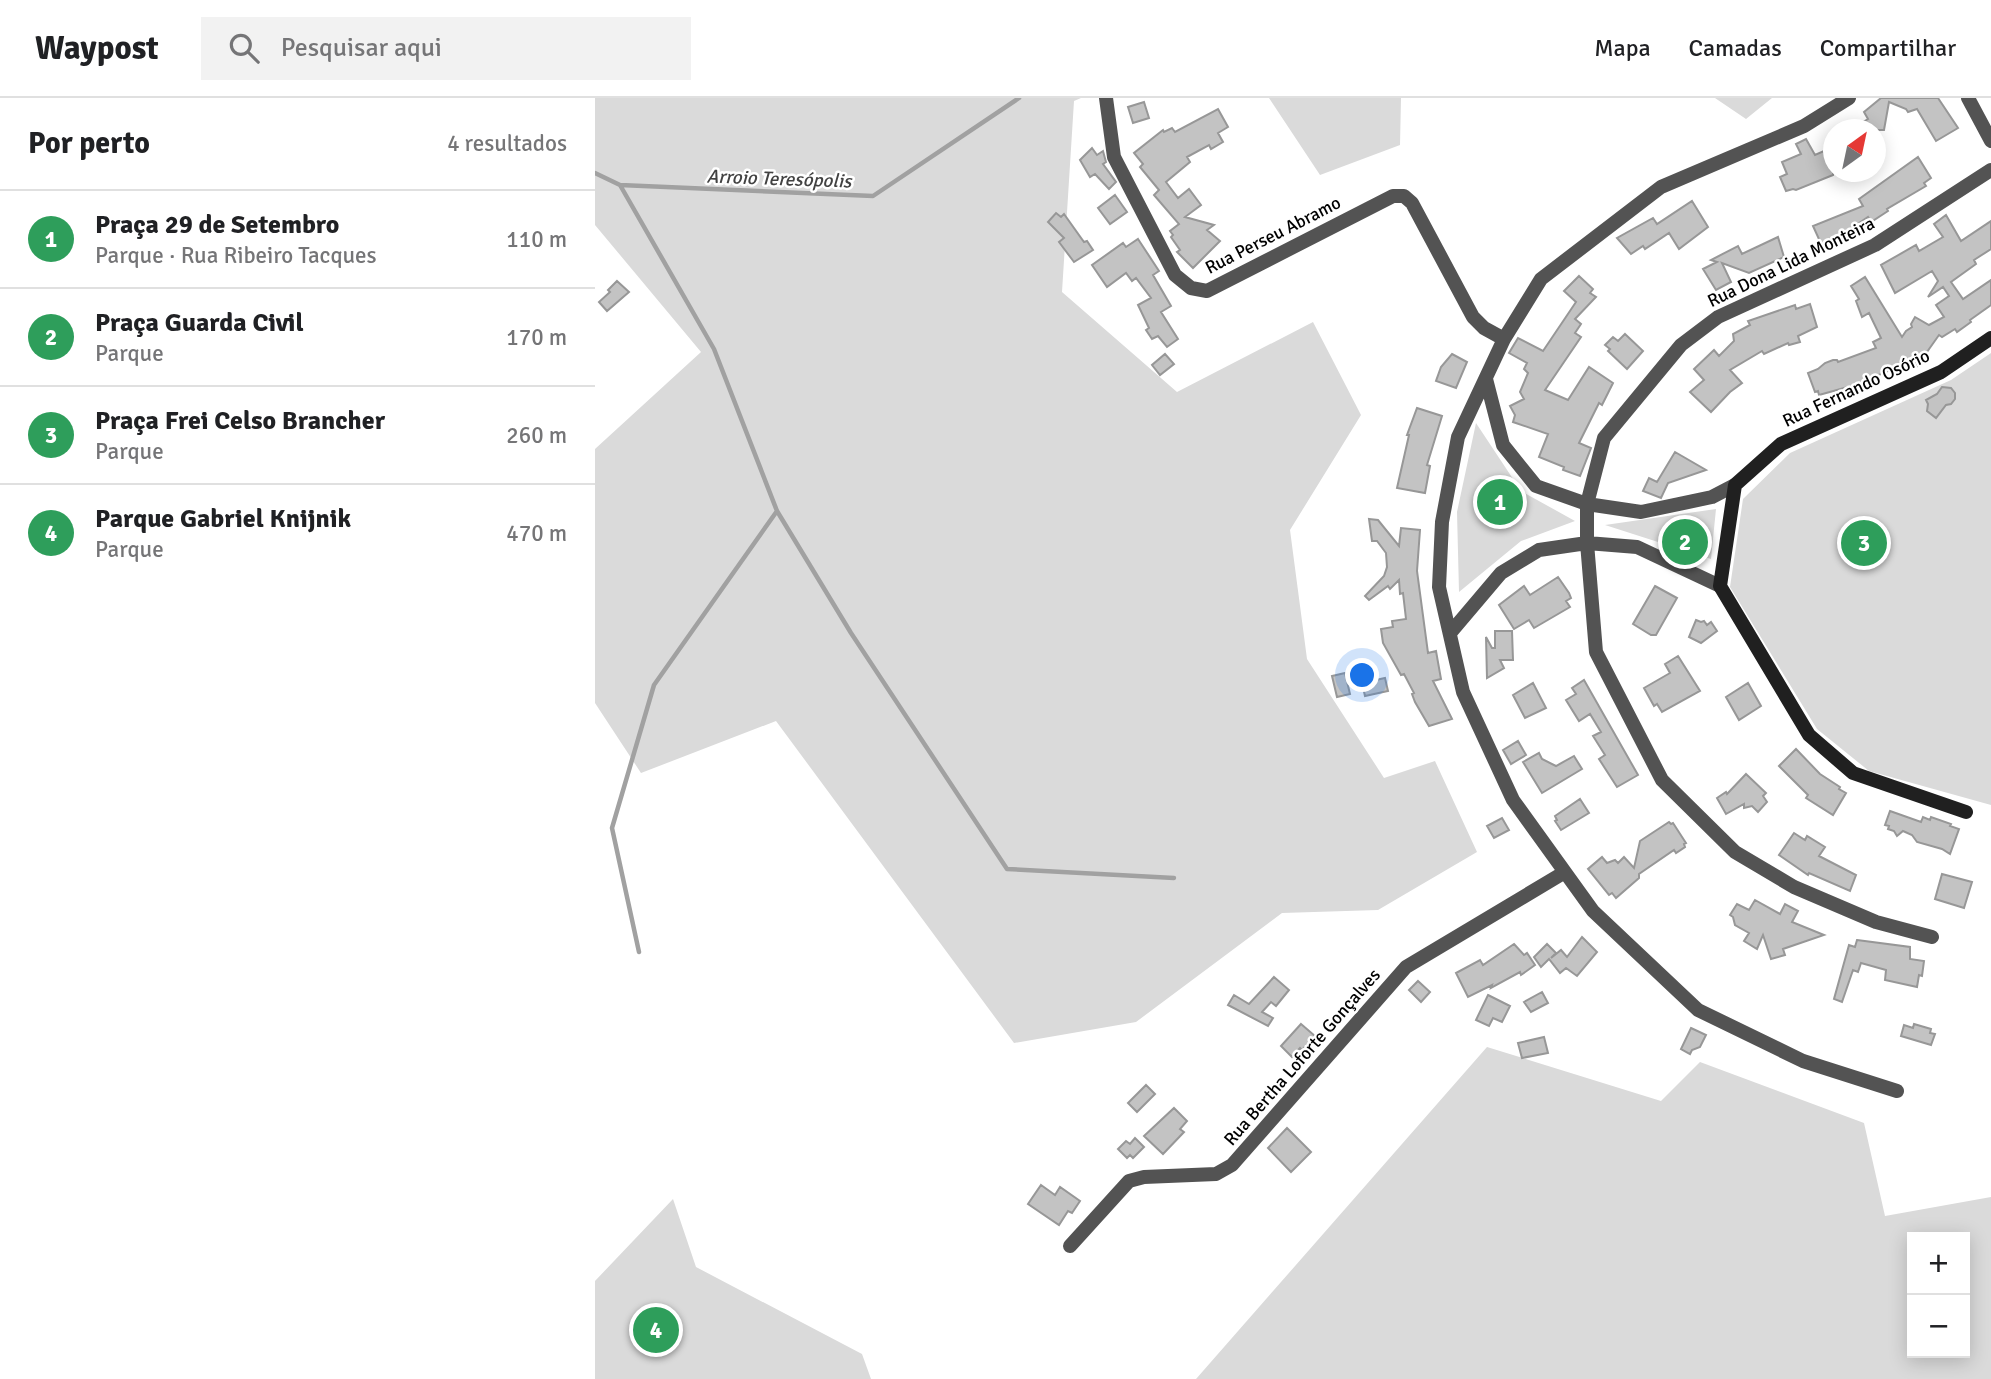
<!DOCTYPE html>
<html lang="pt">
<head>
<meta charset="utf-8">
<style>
  body { margin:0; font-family:Signika,sans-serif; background:#f2f2f2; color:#202124 }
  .controls { position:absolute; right:21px; bottom:21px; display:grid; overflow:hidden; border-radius:0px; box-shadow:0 4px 18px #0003 }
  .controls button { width:63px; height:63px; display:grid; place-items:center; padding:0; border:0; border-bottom:2px solid #e0e0e0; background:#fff; color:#202124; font:35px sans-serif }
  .compass { position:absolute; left:1228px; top:21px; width:63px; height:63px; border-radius:50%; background:#fff; box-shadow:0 4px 18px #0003; rotate:33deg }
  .you { position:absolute; left:768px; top:578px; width:24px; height:24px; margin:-18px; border:5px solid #fff; border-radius:50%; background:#1a73e8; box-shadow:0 0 0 10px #1a73e833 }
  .badge { display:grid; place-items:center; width:46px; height:46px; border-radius:50%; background:#000; color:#fff; font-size:23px; font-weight:700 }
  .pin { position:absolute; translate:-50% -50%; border:4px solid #fff; box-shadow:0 2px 7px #0006 }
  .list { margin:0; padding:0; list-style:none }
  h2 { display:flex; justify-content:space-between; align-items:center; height:91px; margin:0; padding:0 28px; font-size:30px }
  h2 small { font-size:23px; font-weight:400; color:#757577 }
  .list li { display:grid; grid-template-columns:46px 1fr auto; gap:21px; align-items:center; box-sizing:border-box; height:98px; padding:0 28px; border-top:2px solid #e0e0e0 }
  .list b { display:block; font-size:26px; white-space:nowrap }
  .list p { margin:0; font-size:23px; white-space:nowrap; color:#757577 }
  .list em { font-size:23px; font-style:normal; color:#757577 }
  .icon { flex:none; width:38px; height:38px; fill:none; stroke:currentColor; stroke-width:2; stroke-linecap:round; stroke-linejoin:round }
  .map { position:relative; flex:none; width:1396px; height:1281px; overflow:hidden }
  header { display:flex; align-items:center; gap:42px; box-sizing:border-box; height:98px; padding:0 35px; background:#fff; border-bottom:2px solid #e0e0e0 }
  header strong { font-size:33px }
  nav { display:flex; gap:38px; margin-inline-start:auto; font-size:24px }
  .search { width:490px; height:63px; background:#f2f2f2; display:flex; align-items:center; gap:18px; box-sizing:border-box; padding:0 24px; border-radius:0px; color:#757577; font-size:26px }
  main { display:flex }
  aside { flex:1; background:#fff }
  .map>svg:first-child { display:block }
  .green { fill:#dadada; fill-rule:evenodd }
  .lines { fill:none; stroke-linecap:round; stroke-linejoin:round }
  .stream { stroke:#a1a1a1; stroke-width:4.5 }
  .building { fill:#c3c3c3; stroke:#979797; stroke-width:2 }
  .street { stroke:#535353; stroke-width:14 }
  .secondary { stroke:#202020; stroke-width:14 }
  .labels { text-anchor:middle; stroke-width:5; stroke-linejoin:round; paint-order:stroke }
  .street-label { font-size:18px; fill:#000; stroke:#fff }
  .water-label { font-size:19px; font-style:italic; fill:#424242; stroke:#fff }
</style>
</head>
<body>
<header>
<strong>Waypost</strong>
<div class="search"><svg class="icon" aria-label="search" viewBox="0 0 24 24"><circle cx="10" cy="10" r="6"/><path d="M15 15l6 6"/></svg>Pesquisar aqui</div>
<nav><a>Mapa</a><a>Camadas</a><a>Compartilhar</a></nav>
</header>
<main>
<aside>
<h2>Por perto<small>4 resultados</small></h2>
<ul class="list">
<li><span class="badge" style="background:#2e9e5b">1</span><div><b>Praça 29 de Setembro</b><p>Parque · Rua Ribeiro Tacques</p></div><em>110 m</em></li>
<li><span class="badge" style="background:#2e9e5b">2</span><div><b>Praça Guarda Civil</b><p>Parque</p></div><em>170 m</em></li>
<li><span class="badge" style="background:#2e9e5b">3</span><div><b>Praça Frei Celso Brancher</b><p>Parque</p></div><em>260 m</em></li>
<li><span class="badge" style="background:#2e9e5b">4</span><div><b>Parque Gabriel Knijnik</b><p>Parque</p></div><em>470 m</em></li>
</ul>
</aside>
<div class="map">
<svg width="1396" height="1281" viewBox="0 0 1396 1281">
  <rect width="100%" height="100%" fill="#fff"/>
  <path class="green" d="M0,0H486L479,3L467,194L582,294L718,224L766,317L695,432L712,561L789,680L840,663L882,754L783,812L687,815L541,924L419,945L181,623L46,675L0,605V351L106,254L0,127Z
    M674,0H806L805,47L725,77Z
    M1120,0H1177L1151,21Z
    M1396,255V707L1274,673L1222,631L1135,489L1148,401L1195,355L1356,282Z
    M881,325L926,393L980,423L926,443L864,494L862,414Z
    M1121,411L1116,461L1010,427Z
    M892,949L1066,1003L1105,964L1269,1025L1290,1118L1396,1099V1281H601ZM1317,1139H1370V1255H1317Z
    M78,1101L101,1169L267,1256L276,1281H0V1183Z"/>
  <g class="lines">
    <path class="stream" d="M0,75L25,87L278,98L424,0
      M25,87L119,251L182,413L256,535L412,771L579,780
      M44,854L17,730L59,587L182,413"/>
  </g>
  <path class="building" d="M1286,0H1343L1363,30L1341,43L1322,11L1313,14L1311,11L1294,4L1289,32H1255L1273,21L1269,14Z
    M549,4L554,20L538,25L533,9Z
    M623,11L633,29L623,35L628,44L616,51L614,47L592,59L595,64L571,84L583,100L594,91L606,107L590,119L619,127L612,132L625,143L598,170L582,154L585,152L576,139L578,137L575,133L584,126L559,97L564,92L545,69L548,66L539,55L568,32L569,34L577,30L580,34Z
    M1211,41L1220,57L1238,49V77L1201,92L1198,91L1191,93L1185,79L1192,76L1187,64L1206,56L1201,46Z
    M497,50L502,57L508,53L511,64L508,66L521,84L514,91L500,76L495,79L485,62Z
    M1323,59L1336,80L1329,85L1331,88L1292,111L1293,113L1276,124L1273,119L1254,132L1257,137L1228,150L1218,128L1268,108L1264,101Z
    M520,97L532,114L515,126L503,110Z
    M1097,103L1113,129L1084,151L1074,135L1050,151L1048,148L1036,156L1022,140L1058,120L1062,126Z
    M461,115L466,119L469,116L489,144L492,143L498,152L479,164L464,144L469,140L453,124Z
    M1351,117L1366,143L1396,123V151L1379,162L1381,166L1356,184L1368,201L1396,182V207L1375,222L1376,224L1362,234L1360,231L1347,239L1344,237L1322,268L1319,262L1260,287L1224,297L1223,293L1220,294L1213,275L1223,271L1230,265L1238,262H1242L1243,264L1281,250L1278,244L1286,240L1274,215L1267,219L1261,203L1264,201L1256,188L1270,179L1307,239L1311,233L1317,229L1316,226L1320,219L1334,227L1349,219L1341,207L1354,198L1348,189L1333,199L1343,183L1337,173L1300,195L1286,167L1321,147L1324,153L1348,139L1339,126Z
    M1183,139L1189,159L1154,175L1127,165L1136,184L1121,192L1108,171L1122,164L1116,162L1143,148L1147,156Z
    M543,141L564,173L558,177L576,208L566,214L583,241L572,249L563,238L557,241L551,232L554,230L543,207L556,200L541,180L537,183L531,175L512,189L497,167L528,145L531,149Z
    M984,178L998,191L995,195L1001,199L980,221L986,226L980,235L986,239L950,292L973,302L994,269L1018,285L1007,307L1004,305L984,345L996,350L985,378L968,372L969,369L944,359L953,336L918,324L920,317L915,308L929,301L925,294L933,275L929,271L932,265L914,255L923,240L948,253L981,204L969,193Z
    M22,183L34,194L12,213L4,204L15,194L13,192Z
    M1215,206L1222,229L1203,238L1205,244L1194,247L1193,245L1169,256L1167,253L1135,272L1147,285L1135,294L1116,314L1095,294L1109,282L1099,271L1119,252L1124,258L1139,243L1138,236L1155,227L1153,223L1200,207L1201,211Z
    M1030,236L1048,253L1032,271L1013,253L1015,251L1010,247L1018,239L1023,243Z
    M570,256L579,266L565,277L557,267Z
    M857,256L872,264L861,290L841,283L846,269Z
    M1347,289L1356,290L1360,295V301L1356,306L1351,307L1341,320L1332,313L1333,306L1331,302L1342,296Z
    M822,310L847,318L832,367L835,368L830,395L802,390L814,337H812Z
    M1080,354L1111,372L1073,385L1066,400L1048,393L1054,380L1062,384Z
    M774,421L783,422L804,448L806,430L825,432L822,473L833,555L841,553L846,581L838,583L857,621L834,628L820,604L817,596L819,595L809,576L806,577L788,545L786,531L798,529L797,523L811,521L808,495L805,496L804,482L795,491L793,488L774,502L770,498L789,478L792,469L791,455L782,443H777Z
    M963,479L974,495L976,500L971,503L975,509L939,530L934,522L919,531L904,507L929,488L935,497Z
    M1060,488L1082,500L1061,537H1056L1038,526Z
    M1101,522L1106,524L1109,523L1112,527L1116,524L1122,533L1106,545L1094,539Z
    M900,533H917L918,562H905L909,570L892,580L891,539L897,550H900Z
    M1083,558L1105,593L1067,614L1062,606L1059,608L1049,590L1075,575L1070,566Z
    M750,575L755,596L742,599L737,578Z
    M790,580L793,593L770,598L767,585Z
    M989,582L1043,677L1022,689L1004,661L1010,657L998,638L1006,634L995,616L984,623L971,602L981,596L977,590Z
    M938,585L951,610L930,620L918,597Z
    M1153,585L1166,608L1144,622L1131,599Z
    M923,643L931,657L916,666L908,652Z
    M1201,651L1225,676L1245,689L1244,691L1251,695L1238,717L1211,700L1213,697L1184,668Z
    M944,655L947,661L961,668L979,658L987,671L947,695L928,664Z
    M1151,676L1171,695L1168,698L1172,704L1163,714L1157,708L1149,710V706L1131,716L1122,700L1131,694L1132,696Z
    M985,701L994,715L966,732L960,723L962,722L960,718Z
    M1295,713L1326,724L1328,719L1335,722L1336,719L1356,726L1355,728L1364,731L1355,756L1347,751L1322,744L1317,737L1308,733L1302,738L1299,733L1293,731L1294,728L1290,727Z
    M907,720L914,732L899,740L892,728Z
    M1074,724L1076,726L1078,725L1091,745L1089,746L1090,749L1081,755L1079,752L1044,776V780L1021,800L1017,795L1014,797L993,771L1007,759L1012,765L1020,762L1023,765L1029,759L1039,770L1045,743Z
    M1199,735L1210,742L1212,738L1230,749L1224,758L1261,777L1255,793L1214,775L1213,777L1184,757Z
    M1347,776L1377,784L1369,810L1340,801Z
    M1160,802L1185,816L1190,806L1203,813L1197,824L1229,837L1188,851L1190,857L1176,861L1168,837L1162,851L1149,843L1154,835L1140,827L1138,819L1135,817L1142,806L1154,812Z
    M987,839L1002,854L982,878L971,870L965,875L954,861L946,869L939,859L952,846L961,855L956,860L966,852L972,859Z
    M1262,842L1315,849V861L1329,863L1327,878L1324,877L1322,889L1290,882L1291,872L1266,865L1263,874L1258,872L1247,904L1239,901L1254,847L1260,849Z
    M919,846L929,857L932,855L940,867L926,877L925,874L896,890L897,887L873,899L861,875L885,862L888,867Z
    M679,879L694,892L681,908L676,904L667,914L678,920L673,928L633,907L639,897L654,906Z
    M823,883L835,894L826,904L814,892Z
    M947,894L953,905L936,914L929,904Z
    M893,897L915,908L907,924L898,920L894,928L881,922Z
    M706,926L720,938L707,952L705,950L697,959L686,948Z
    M1319,926L1336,931L1335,935L1340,936L1336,947L1306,938L1309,927L1318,930Z
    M1096,930L1111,937L1105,949L1097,952L1095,956L1086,951Z
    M949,939L953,955L927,960L923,945Z
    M551,987L560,996L542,1014L533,1005Z
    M579,1010L592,1023L585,1031L589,1034L568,1056L549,1038Z
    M692,1030L716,1054L696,1074L673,1050Z
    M540,1040L549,1049L538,1060L535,1057L532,1060L523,1051L531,1043L535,1046Z
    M446,1087L460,1097L465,1089L485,1103L477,1115L473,1113L464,1127L433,1106Z"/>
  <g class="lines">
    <path class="street" d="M511,0L519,59L580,177L596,190L612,193L798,98H809L817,105L878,219L889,230L909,241
      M1254,0L1209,28L1066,89L946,181L909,241L863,339L847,424L844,489L868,594L918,702L998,813L1103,912L1208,963L1302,993
      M1373,0L1396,43
      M891,281L908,347L941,388L992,406L1046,414L1117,399L1140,387
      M856,534L906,475L944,452L992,445L1042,449L1125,488
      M1337,839L1281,824L1199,789L1140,754L1067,682L1001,554L992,445V406L1009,340L1086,247L1123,219L1280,147L1396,72
      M475,1148L534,1083L549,1079L621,1076L637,1067L811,869L970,774"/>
    <path class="secondary" d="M1371,714L1258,675L1214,637L1125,488L1140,387L1186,346L1346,274L1396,240"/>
  </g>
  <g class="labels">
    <g class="street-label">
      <text transform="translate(678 137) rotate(-27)" y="6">Rua Perseu Abramo</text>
      <text transform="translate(1196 164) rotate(-26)" y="6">Rua Dona Lida Monteira</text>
      <text transform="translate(1261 290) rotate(-25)" y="6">Rua Fernando Osório</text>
      <text transform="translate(707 959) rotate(-49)" y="6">Rua Bertha Loforte Gonçalves</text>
    </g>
    <g class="water-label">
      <text transform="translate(184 80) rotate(2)" y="7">Arroio Teresópolis</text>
    </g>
  </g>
</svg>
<div class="controls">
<button>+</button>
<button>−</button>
</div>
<svg class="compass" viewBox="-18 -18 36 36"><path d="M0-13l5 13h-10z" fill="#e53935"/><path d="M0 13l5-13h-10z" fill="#757577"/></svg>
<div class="you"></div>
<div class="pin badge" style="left:905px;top:404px;background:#2e9e5b">1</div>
<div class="pin badge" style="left:1090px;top:444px;background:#2e9e5b">2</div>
<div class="pin badge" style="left:1269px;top:445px;background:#2e9e5b">3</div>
<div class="pin badge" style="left:61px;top:1232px;background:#2e9e5b">4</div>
</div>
</main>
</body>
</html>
